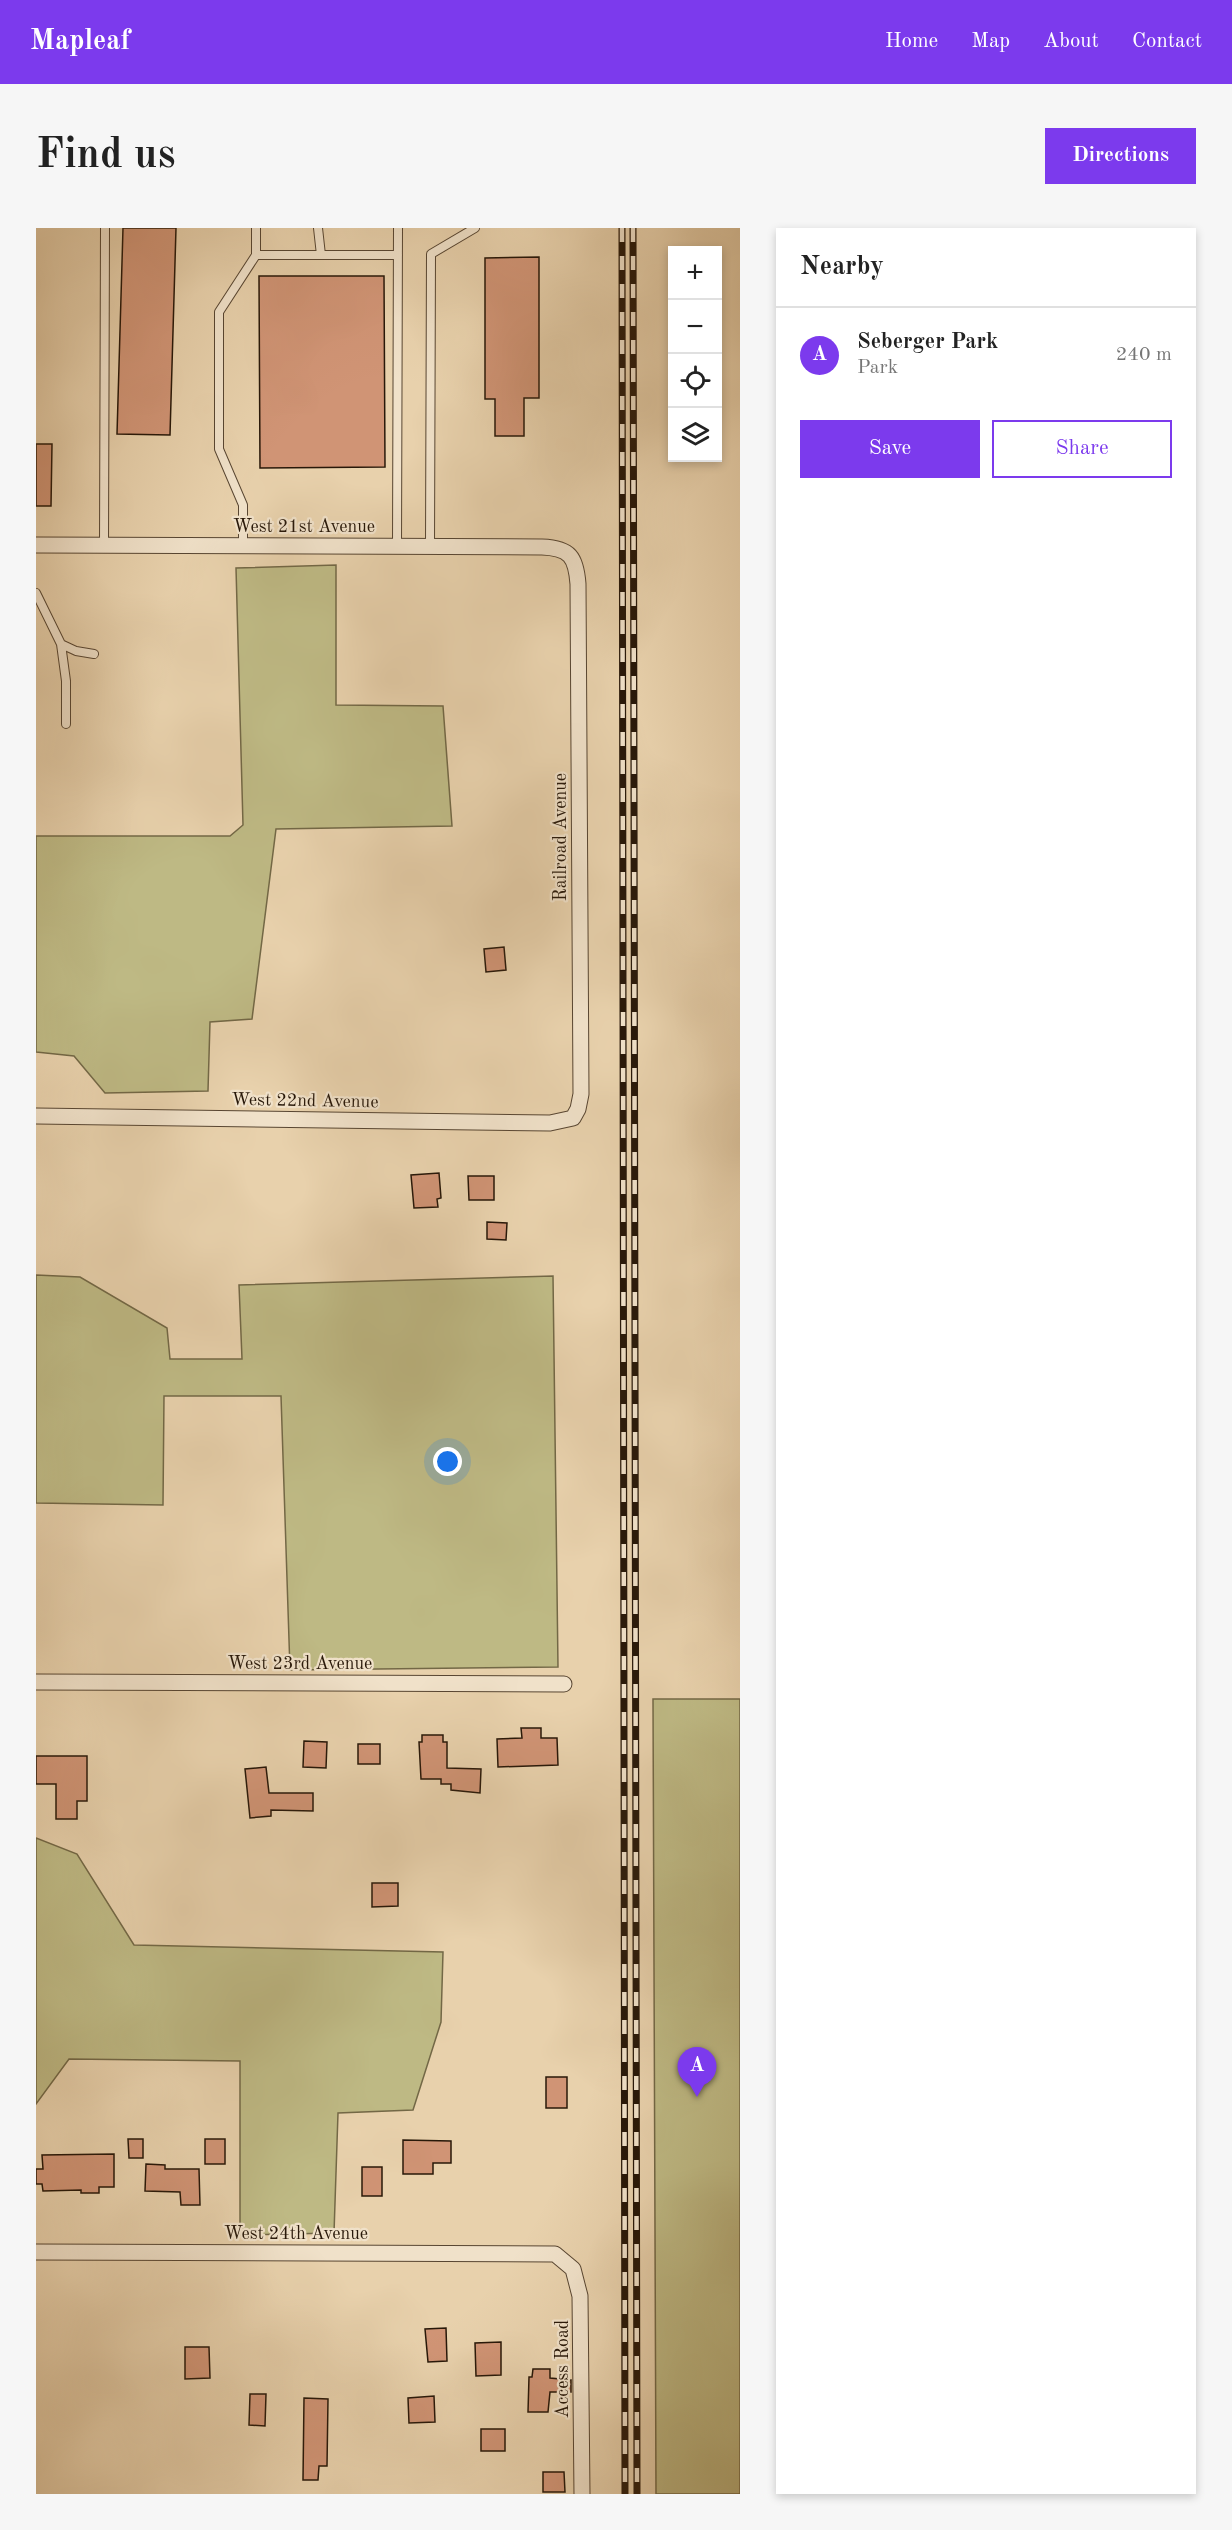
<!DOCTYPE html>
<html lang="en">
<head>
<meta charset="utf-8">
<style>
  body { margin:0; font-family:"Old Standard TT",serif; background:#f6f6f6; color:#222 }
  .controls { position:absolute; right:18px; top:18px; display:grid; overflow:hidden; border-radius:0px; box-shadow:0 3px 9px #0003 }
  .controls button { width:54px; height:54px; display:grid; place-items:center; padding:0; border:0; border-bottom:2px solid #e0e0e0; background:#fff; color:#222; font:30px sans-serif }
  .you { position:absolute; left:412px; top:1234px; width:21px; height:21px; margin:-15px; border:4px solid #fff; border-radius:50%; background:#1a73e8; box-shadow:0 0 0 9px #1a73e833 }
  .badge { display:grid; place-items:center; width:39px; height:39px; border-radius:50%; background:#7c3aed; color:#fff; font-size:20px; font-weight:700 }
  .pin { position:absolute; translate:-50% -50px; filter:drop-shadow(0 2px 3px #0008) }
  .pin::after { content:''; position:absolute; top:32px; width:21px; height:18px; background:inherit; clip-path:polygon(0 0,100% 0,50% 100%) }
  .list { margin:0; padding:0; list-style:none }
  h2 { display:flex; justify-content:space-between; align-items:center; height:78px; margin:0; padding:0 24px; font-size:26px }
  h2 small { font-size:20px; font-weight:400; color:#767676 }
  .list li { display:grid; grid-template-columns:39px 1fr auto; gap:18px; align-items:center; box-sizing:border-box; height:96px; padding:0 24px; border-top:2px solid #e0e0e0 }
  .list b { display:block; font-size:22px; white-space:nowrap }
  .list p { margin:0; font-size:20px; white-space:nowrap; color:#767676 }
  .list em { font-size:20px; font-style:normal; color:#767676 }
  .actions { display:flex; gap:12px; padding:18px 24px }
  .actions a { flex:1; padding:14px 0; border:2px solid #7c3aed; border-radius:0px; text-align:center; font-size:21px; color:#7c3aed }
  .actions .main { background:#7c3aed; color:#fff }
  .icon { flex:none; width:33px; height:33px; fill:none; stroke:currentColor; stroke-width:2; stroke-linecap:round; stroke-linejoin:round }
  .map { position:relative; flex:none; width:704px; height:2266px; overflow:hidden; border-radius:0px }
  header { display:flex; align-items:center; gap:36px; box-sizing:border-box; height:84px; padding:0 30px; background:#7c3aed; color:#fff }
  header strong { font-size:28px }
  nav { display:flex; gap:33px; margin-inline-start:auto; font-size:21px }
  .intro { display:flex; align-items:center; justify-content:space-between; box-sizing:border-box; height:144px; padding:0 36px }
  h1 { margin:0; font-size:42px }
  .button { padding:15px 27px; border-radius:0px; background:#7c3aed; color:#fff; font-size:21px; font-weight:700 }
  main { display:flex; gap:36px; padding:0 36px }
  aside { flex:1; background:#fff; border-radius:0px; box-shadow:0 3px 9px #0003 }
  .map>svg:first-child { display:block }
  .green { fill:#beb984; stroke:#736846; stroke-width:1.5 }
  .building { fill:#d09475; stroke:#281809; stroke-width:1.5 }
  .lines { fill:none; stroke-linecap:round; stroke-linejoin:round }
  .service-casing { stroke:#584632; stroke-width:10 }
  .minor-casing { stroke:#584632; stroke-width:17 }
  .service { stroke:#f0e1c9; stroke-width:8 }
  .minor { stroke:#f0e1c9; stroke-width:15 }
  .rail-casing { stroke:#281809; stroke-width:7 }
  .rail { stroke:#f0e1c9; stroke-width:4.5; stroke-dasharray:14; stroke-linecap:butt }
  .labels { text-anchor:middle; stroke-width:4.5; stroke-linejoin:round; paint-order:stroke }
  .street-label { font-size:18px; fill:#281809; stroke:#f0e1c9 }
</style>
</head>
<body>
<header>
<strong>Mapleaf</strong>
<nav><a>Home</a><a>Map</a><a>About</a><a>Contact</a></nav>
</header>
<div class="intro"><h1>Find us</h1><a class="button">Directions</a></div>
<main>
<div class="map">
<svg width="704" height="2266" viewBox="0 0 704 2266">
  <rect width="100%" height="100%" fill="#e8d1ac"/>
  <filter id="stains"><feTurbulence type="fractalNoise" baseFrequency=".00333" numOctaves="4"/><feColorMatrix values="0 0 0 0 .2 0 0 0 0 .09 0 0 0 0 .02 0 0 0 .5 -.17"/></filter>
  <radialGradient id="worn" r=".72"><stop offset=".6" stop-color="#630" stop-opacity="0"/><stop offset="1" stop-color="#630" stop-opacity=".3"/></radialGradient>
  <path class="green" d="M300,337V477L407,478L416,598L240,601L216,791L174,794L172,863L69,865L38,828L0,824V608H194L207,597L200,340Z
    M0,1047L44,1049L131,1100L134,1131H206L203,1057L517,1048L522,1439L254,1442L245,1168H128L127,1277L0,1275Z
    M617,1471H704V2266H620Z
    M0,1610L41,1626L98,1717L407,1724L405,1794L377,1882L302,1885L298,2005L204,2007V1833L33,1831L0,1876Z"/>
  <path class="building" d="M87,0H140L134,207L81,206Z
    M503,29V170H488V208H459V171H449V30Z
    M223,48H348L349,239L224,240Z
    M0,216H16L15,278H0Z
    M468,719L470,742L450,744L448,721Z
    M403,945L405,970L401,971L402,979L378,980L375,947Z
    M432,948H458V972H433Z
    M451,994L471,995L470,1012L451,1011Z
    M485,1500H505V1510H521L522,1537L462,1539L461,1511L486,1510Z
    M386,1507H407V1514H411V1540L445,1541L444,1565L415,1562V1556H405V1551H385L383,1514H386Z
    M268,1513L291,1514L290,1540L267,1539Z
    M322,1516H344V1536H322Z
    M0,1528H51V1573H41V1591H20V1556H0Z
    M230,1539L233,1565H277V1583L235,1582V1588L214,1590L209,1541Z
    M336,1655H362V1678L336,1679Z
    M510,1849H531V1880H510Z
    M92,1911H107V1930H93Z
    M169,1911H189V1936H169Z
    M367,1912L415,1913V1935H397V1946H367Z
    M78,1926V1959H63V1965H45V1962L7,1963L6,1956H0V1941H7L6,1927Z
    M110,1936L129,1937V1941H163L164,1977H145L144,1964L109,1963Z
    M326,1939H346V1968H326Z
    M410,2100L411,2133L392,2134L389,2101Z
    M465,2114V2147L440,2148L439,2115Z
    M149,2119H173L174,2150L149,2151Z
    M497,2141H514V2150L535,2152V2164H514L512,2184H492L493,2149H496Z
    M214,2166H230L229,2198L213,2197Z
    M398,2168L399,2194L373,2195L372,2170Z
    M268,2170L292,2171L291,2238H283L282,2252H267Z
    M445,2201H469V2223H445Z
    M507,2244H528L529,2264H507Z"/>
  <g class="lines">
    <g class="service-casing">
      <path id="service" d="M282,0L285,27
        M220,27H362
        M68,318L69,0
        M207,318V277L183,221V84L220,27V0
        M361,318L362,0
        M394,318L395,26L439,0
        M0,365L25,416L30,453V496
        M25,416L40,423L58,426"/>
    </g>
    <g class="minor-casing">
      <path id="minor" d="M0,317L506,319C534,320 540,329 542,356L545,866L542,881L537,890L514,895L0,888
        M0,1454L528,1456
        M0,2024L519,2026L537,2041L544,2068L546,2266"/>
    </g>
    <use href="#service" class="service"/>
    <use href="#minor" class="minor"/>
    <g class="rail-casing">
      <path id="rail" d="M586,0L589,2266
        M597,0L601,2266"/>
    </g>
    <use href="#rail" class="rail"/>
  </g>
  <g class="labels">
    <g class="street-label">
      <text x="268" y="304">West 21st Avenue</text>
      <text transform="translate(524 609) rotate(-90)" y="6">Railroad Avenue</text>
      <text transform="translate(269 872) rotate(1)" y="6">West 22nd Avenue</text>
      <text x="264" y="1441">West 23rd Avenue</text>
      <text x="260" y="2011">West 24th Avenue</text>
      <text transform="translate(526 2141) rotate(-90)" y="6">Access Road</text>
    </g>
  </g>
  <rect width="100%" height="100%" filter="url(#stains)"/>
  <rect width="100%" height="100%" fill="url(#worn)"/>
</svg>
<div class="controls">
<button>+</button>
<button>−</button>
<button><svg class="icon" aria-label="locate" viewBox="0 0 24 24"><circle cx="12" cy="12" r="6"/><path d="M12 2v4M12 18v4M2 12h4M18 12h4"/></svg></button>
<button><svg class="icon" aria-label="layers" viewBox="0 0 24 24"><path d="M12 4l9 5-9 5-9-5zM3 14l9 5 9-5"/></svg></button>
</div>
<div class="you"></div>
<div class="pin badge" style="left:661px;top:1869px">A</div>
</div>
<aside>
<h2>Nearby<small></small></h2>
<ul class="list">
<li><span class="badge">A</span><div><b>Seberger Park</b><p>Park</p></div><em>240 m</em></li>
</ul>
<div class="actions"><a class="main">Save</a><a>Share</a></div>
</aside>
</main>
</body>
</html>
